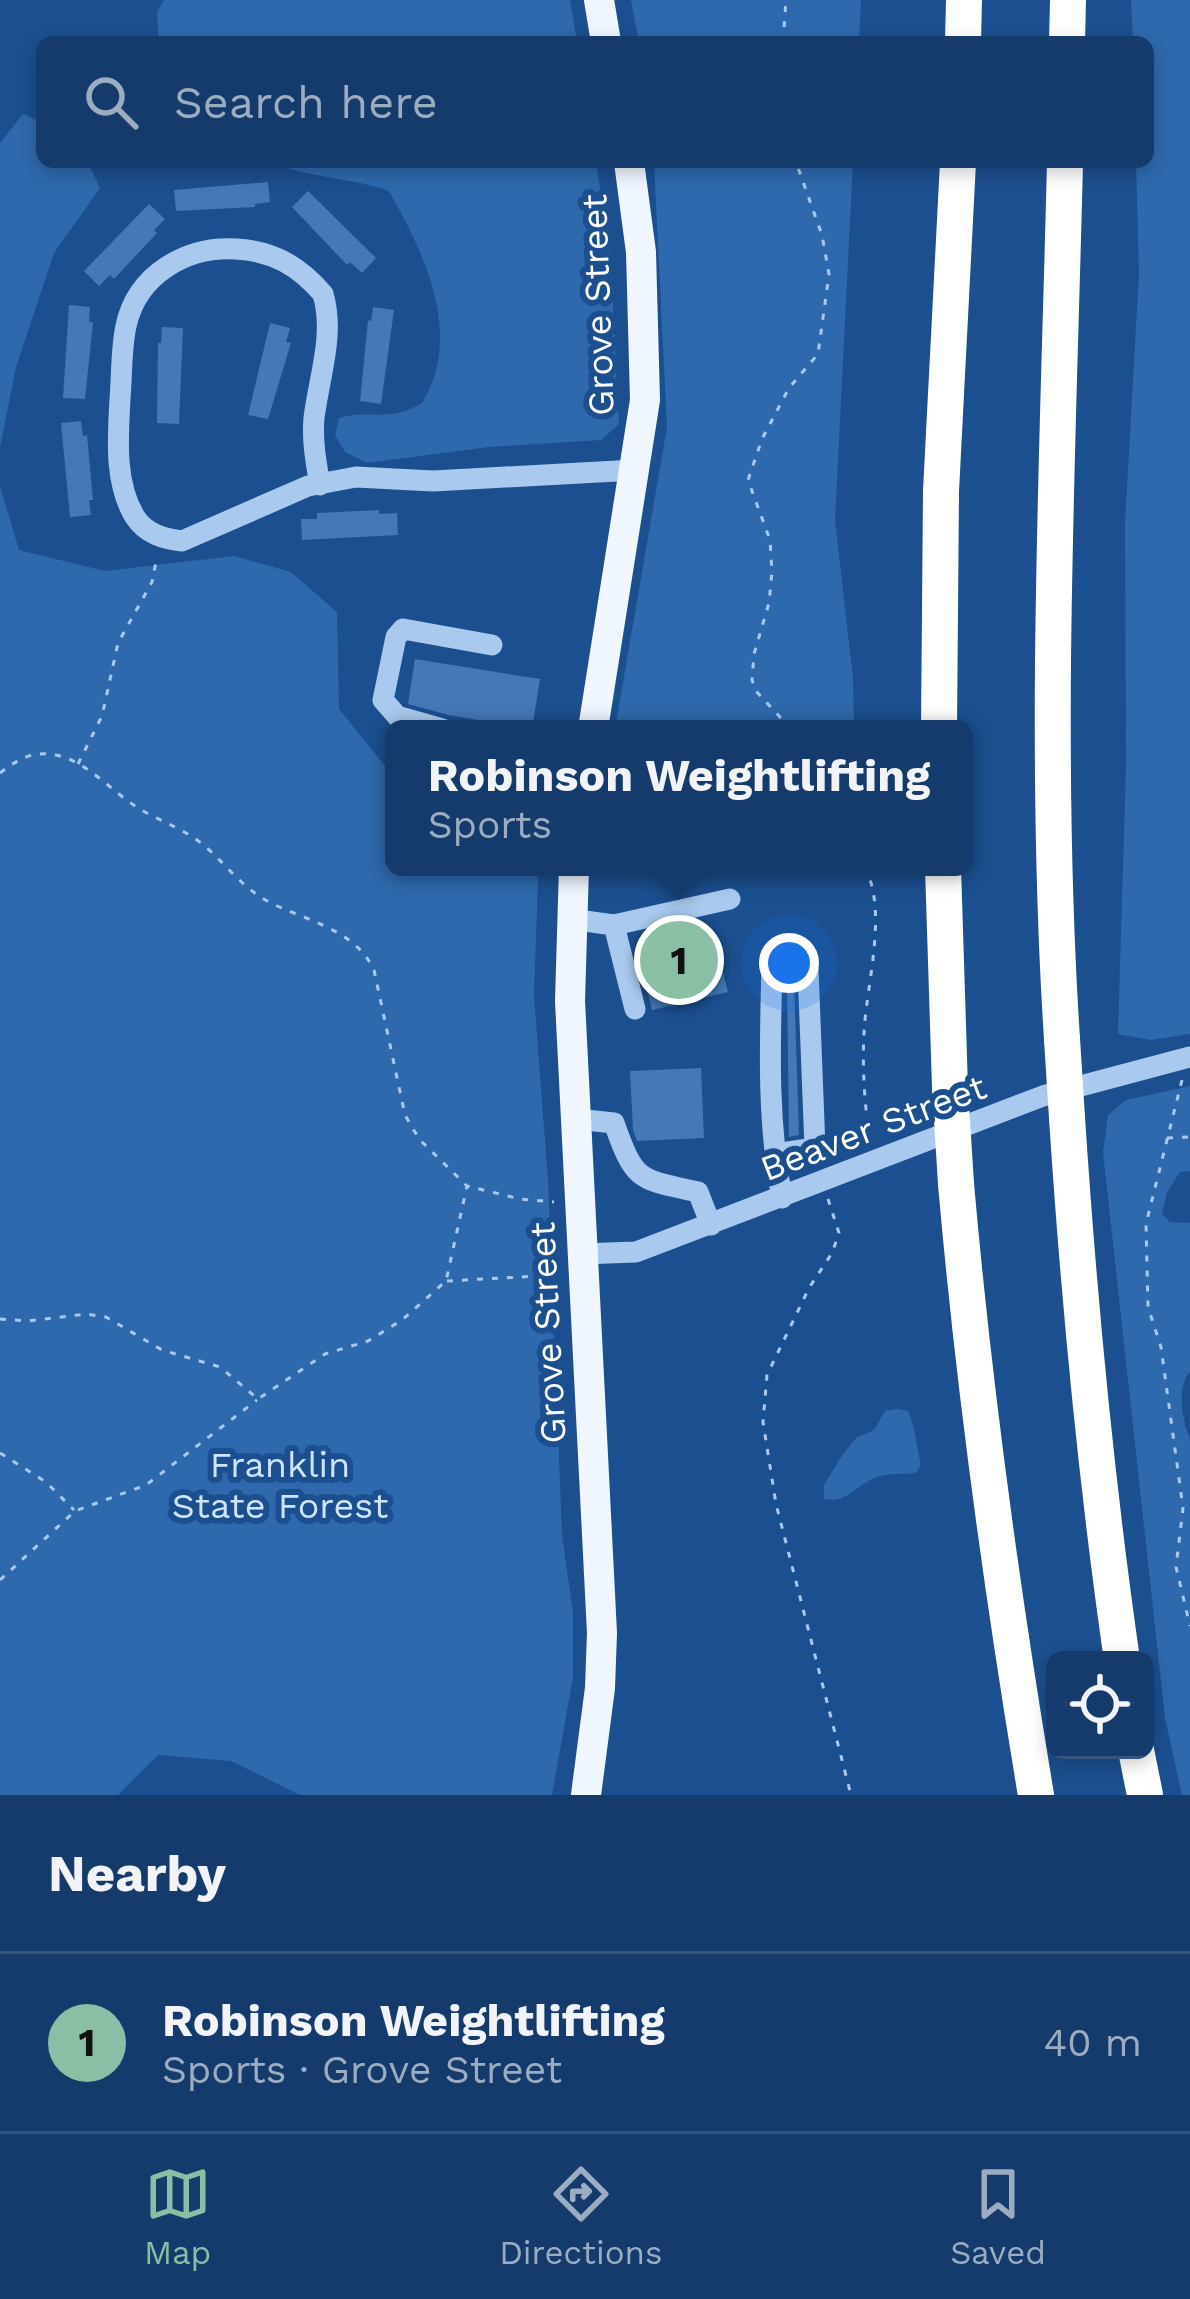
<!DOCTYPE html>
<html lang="en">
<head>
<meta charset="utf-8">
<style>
  body { margin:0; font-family:"Work Sans",sans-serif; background:#1d4271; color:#f1f3f6 }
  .controls { position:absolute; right:36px; bottom:36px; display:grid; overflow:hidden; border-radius:18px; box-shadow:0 6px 18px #0003 }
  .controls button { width:108px; height:108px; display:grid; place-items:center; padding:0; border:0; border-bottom:3px solid #33557e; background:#143b6b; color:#f1f3f6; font:60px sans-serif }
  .you { position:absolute; left:789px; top:963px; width:42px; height:42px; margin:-30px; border:9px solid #fff; border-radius:50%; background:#1a73e8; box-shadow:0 0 0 18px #1a73e833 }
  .badge { display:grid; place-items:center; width:78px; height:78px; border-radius:50%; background:#8abfa5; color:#111; font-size:39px; font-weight:700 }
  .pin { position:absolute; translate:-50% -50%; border:6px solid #fff; box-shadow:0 3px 12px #0006 }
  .popup { position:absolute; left:385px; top:720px; width:588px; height:156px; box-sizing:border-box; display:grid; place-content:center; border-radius:18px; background:#143b6b; filter:drop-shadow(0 3px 9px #0005); font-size:39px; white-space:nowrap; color:#9dadc1 }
  .popup b { font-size:45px; color:#f1f3f6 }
  .popup::after { content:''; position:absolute; left:50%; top:100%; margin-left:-24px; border:24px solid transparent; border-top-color:#143b6b }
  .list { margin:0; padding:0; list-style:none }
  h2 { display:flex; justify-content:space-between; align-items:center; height:156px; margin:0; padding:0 48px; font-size:51px }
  h2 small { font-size:39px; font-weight:400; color:#9dadc1 }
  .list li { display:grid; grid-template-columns:78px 1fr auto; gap:36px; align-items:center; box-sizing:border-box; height:180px; padding:0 48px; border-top:3px solid #33557e }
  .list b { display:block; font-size:45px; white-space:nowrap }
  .list p { margin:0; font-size:39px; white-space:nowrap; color:#9dadc1 }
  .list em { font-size:39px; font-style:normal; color:#9dadc1 }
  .icon { flex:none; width:66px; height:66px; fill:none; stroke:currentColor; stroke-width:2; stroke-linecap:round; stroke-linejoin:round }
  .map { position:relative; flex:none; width:1190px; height:1795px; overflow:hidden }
  .search { position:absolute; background:#143b6b; box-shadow:0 6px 18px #0003; left:36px; right:36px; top:36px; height:132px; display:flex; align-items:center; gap:30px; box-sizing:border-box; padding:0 42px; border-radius:18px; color:#9dadc1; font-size:45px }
  .sheet { height:336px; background:#143b6b }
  nav { display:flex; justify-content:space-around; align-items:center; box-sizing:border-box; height:168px; border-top:3px solid #33557e; background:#143b6b; font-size:33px; color:#9dadc1 }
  nav a { display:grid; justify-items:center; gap:6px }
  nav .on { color:#8abfa5 }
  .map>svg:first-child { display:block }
  .green { fill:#2e69ad }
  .building { fill:#4478b7 }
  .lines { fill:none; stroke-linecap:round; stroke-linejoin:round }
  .path { stroke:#a9c9ee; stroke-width:3; stroke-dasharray:6 9; stroke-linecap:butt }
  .minor { stroke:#a9c9ee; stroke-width:21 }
  .major { stroke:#f0f6ff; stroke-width:30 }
  .highway { stroke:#fff; stroke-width:36 }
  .highway-bridge { stroke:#fff; stroke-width:36 }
  .labels { text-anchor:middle; stroke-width:12; stroke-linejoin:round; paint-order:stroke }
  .street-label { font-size:36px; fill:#fff; stroke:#1b4f8f }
  .park-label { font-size:36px; fill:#cfe3fa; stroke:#1b4f8f }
</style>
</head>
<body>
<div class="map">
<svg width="1190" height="1795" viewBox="0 0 1190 1795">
  <rect width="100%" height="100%" fill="#1b4f8f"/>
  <path class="green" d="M164,0H570L577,42H159L157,12Z
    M631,0H861L859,42H639Z
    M1131,0H1190V1034L1151,1040L1118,1034L1126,767L1125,523L1139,273L1136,162H1148V42H1133Z
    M23,114L42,123V162H88L100,188L54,253L16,367L0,448V143Z
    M272,162H596L610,253L619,424L601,440L489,447L367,463L345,452L335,435L339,418C372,409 390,423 422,403C464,334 424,253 389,191C349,177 308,178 272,162Z
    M654,162H853L835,520L853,678L854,729H615L667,427Z
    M0,486L19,550L105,571L234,556L291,572L337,612L339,709L394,777V867H535L538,880L534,996L548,1180L562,1535L573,1613V1677L552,1795H300L231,1761L158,1755L118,1795H0Z
    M1190,1086V1171L1180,1172L1167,1192L1162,1214L1170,1222L1190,1223V1371C1176,1389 1182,1419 1190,1439V1795H1182L1165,1718L1103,1152L1108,1115L1126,1100Z
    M897,1409L908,1411C915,1427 917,1447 921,1465L916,1473C903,1475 891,1472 877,1477C857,1484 847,1504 824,1499V1485L843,1454L856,1438L874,1430L885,1411Z"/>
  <path class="building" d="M268,182L270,202L255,204V207L176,211L174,190Z
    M308,191L376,258L362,273L350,262L347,265L292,207Z
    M149,204L165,219L154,230L157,233L114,279L110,275L99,286L84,271Z
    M69,305L90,307L89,322H93L85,399L63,398Z
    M373,307L394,310L381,404L360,401L368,320L371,321Z
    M270,323L290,328L286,342L291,343L268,419L248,415Z
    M162,327L183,328L179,424L157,423L158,343H161Z
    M81,421L83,436L87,435L93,500H89L91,515L70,517L61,423Z
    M379,510V514L397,513L398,535L302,540L301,519H317V513Z
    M415,659L540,679L532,729L448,715L408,704Z
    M712,928L728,992L652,1010L636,947Z
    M787,982H794L799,1135L789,1137Z
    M701,1068L704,1138L637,1141L633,1130L630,1071Z"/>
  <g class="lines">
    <path class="path" d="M783,42L786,0
      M791,729L756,691L752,680L754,654L769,603L772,572L770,540L748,480L762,439L789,388L818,354L829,274L822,235L796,162
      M78,764L102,716L118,643L152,582L157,557
      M0,773C16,761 29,752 50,754C86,758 113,794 143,811C165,823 188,831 207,848C228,867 243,888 269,902C306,921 355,929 374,970L405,1115L419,1139L467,1186L520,1199L554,1202
      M864,867C889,908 866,986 864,1033C862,1070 865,1107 870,1144
      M1182,1080L1146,1224L1148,1307L1161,1347L1183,1508L1176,1567L1190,1626
      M1167,1138L1190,1137
      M828,1199L839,1233L832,1253L809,1288L767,1375L763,1422L776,1504L851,1795
      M447,1281L557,1275
      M0,1319L28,1321L86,1314L106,1317L162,1350L220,1367L258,1399L325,1354L368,1341L402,1320L446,1281L467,1186
      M0,1453L46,1482L74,1510
      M0,1580L75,1511L146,1485L257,1400"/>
    <path class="minor" d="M320,485C316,462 312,441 314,418C319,377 335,335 323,294C299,266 273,251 236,249C187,246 137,274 126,326C121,349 122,375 120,399C118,437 114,483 135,517C146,534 164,539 182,541L308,486L356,477L433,481L635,470
      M443,729L397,716L383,700L396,637L403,629L492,645
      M570,919L614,925L730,899
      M614,925L635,1009
      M576,1119L614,1123C635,1182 638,1179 698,1192L711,1225
      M775,1154L815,1148L808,969L772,965C770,1044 767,1120 782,1198
      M581,1254L636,1252L1043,1096L1190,1057"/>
    <path class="major" d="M599,0L606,42
      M593,729L645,400L641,252L629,162
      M574,867L570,1001L602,1633L600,1688L586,1795"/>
    <path class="highway" d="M963,42L964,0
      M1067,42L1068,0
      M939,729L941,491L958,162
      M943,867L950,1088
      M1062,1039C1043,747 1058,454 1065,162
      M1067,1118C1079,1300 1096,1480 1122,1660
      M956,1184C974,1389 1002,1592 1036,1795
      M1136,1750L1145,1795"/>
    <path class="highway-bridge" d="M1062,1039L1067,1118
      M950,1088L956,1184"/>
  </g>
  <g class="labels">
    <g class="street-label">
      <text transform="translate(597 305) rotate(-92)" y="13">Grove Street</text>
      <text transform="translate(873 1127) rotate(-21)" y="13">Beaver Street</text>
      <text transform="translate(547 1333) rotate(-93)" y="13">Grove Street</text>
    </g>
    <g class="park-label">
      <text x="280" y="1477">Franklin<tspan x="280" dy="41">State Forest</tspan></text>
    </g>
  </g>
</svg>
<div class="controls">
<button><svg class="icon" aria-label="locate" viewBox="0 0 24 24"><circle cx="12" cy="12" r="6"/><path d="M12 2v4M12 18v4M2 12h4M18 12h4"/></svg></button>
</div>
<div class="you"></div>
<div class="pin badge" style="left:679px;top:960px">1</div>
<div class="popup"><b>Robinson Weightlifting</b>Sports</div>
<div class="search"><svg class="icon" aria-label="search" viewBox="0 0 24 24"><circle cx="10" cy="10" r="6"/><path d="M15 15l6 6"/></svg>Search here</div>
</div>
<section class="sheet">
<h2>Nearby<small></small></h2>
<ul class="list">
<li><span class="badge">1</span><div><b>Robinson Weightlifting</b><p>Sports · Grove Street</p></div><em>40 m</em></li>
</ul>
</section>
<nav>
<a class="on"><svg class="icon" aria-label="map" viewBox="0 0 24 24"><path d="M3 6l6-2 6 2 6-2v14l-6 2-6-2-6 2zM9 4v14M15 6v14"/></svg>Map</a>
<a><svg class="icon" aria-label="directions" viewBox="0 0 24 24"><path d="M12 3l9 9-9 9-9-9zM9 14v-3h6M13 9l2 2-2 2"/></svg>Directions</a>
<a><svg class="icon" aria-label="saved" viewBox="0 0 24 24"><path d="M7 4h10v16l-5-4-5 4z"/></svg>Saved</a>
</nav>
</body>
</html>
